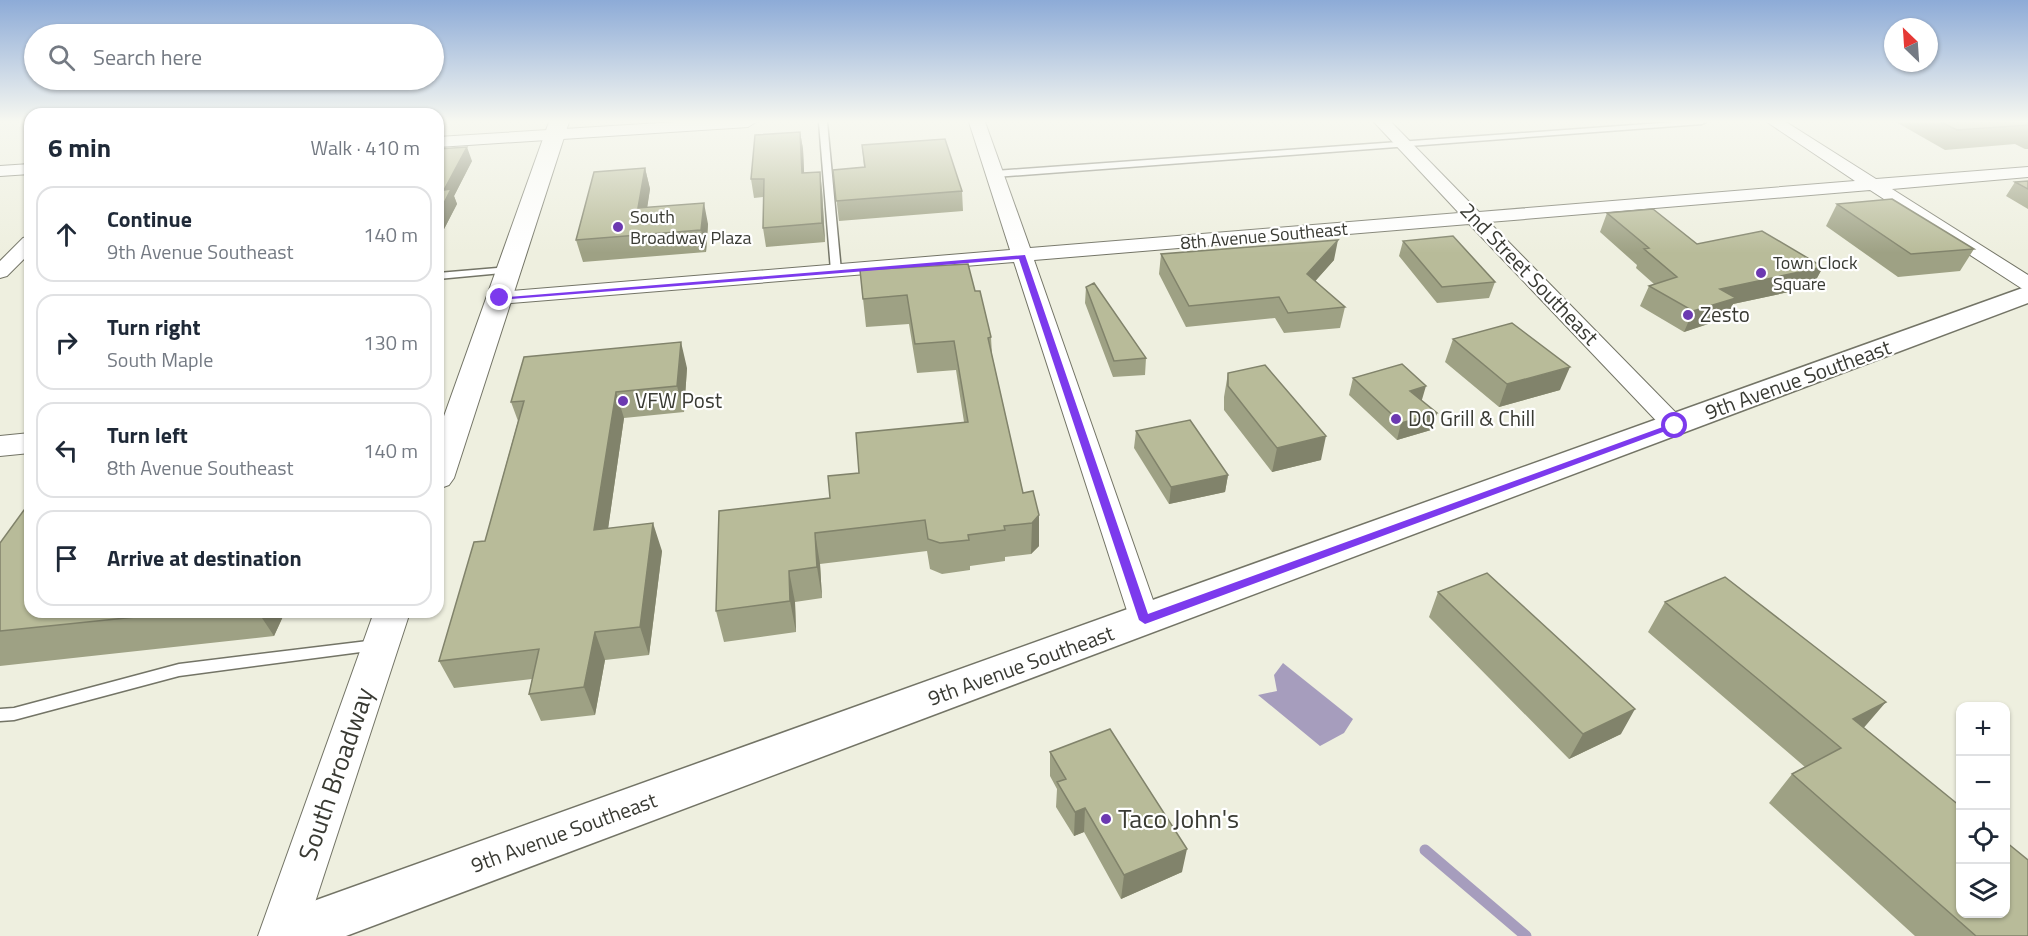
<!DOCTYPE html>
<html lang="en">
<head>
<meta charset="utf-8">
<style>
  body { margin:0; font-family:"Titillium Web",sans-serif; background:#f6f6f7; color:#1f2937 }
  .controls { position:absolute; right:18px; bottom:18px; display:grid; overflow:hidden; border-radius:12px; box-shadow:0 2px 4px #0004 }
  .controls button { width:54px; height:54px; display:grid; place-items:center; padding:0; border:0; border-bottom:2px solid #e0e1e3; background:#fff; color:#1f2937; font:30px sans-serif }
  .compass { position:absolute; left:1884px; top:18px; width:54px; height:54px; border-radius:50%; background:#fff; box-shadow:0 2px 4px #0004; rotate:335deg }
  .stop { position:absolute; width:18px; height:18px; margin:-14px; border:4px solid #7c3aed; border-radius:50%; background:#fff }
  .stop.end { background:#7c3aed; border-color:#fff; box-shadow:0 2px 6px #0008 }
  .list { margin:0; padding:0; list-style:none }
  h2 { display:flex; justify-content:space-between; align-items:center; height:78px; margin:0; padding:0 24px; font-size:26px }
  h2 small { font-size:20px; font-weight:400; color:#747a83 }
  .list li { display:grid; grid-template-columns:39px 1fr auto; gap:18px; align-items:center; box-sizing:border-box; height:96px; margin:0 12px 12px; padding:0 12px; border:2px solid #e0e1e3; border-radius:18px }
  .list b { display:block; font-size:22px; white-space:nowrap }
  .list p { margin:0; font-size:20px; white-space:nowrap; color:#747a83 }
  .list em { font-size:20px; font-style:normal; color:#747a83 }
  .icon { flex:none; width:33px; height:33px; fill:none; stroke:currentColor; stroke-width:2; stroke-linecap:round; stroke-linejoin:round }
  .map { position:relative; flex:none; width:2028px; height:936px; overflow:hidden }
  .search { position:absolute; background:#fff; box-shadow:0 2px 4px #0004; left:24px; top:24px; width:420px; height:66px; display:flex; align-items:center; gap:15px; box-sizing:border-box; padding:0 21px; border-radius:33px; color:#747a83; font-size:22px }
  .panel { position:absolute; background:#fff; box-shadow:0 2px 4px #0004; left:24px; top:108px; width:420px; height:510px; border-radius:18px }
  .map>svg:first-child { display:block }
  .water { fill:#a69dbd }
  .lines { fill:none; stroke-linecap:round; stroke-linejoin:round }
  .stream { stroke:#a69dbd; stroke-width:11 }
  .service-casing { stroke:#737466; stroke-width:3 }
  .minor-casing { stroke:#737466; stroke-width:2 }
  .tertiary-casing { stroke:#737466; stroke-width:2 }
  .primary-casing { stroke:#737466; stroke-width:3 }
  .service { fill:#fff; fill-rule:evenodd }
  .minor { fill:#fff; fill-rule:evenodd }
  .tertiary { fill:#fff; fill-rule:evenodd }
  .primary { fill:#fff; fill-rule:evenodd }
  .wall { fill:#9ea184 }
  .shaded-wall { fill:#81836b }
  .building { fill:#b8bb99; stroke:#81836b; stroke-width:1.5 }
  .route { fill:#7c3aed }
  .poi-dot { fill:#6c39b1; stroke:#fff; stroke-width:2 }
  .labels { text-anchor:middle; stroke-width:4.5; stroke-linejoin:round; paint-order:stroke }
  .far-poi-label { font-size:18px; fill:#393a33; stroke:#fff; text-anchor:start }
  .far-street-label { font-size:18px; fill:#393a33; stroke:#fff }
  .street-label { font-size:21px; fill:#393a33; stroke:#fff }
  .poi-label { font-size:21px; fill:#393a33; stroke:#fff; text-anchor:start }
  .near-street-label { font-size:26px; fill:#393a33; stroke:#fff }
  .near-poi-label { font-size:26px; fill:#393a33; stroke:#fff; text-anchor:start }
</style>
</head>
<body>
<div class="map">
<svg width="2028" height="936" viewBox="0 0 2028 936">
  <rect width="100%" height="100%" fill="#eeefdf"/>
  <path class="water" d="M1283,663L1353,719L1344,733L1320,746L1258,695L1277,691L1274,675Z"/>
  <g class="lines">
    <path class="stream" d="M1425,850L1526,936"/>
    <g class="service-casing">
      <path id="service" d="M819,122H827L841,271L836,274L831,271Z
        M1675,122H1706L1702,124L995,177L991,174L995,171Z
        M509,267L512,268V272L438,279V273Z
        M376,640L381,641L383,645L381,649L376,650L179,676L14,720L0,721V709L14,708L179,664Z"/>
    </g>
    <g class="minor-casing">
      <path id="minor" d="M676,122H756L748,127L438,147V137Z
        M969,122H985L1030,248L1459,213L1374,122H1391L1479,212L1855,181L1767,122H1786L1876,179L2028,167V177L1892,189L2028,275V290L2021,288L1870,190L1489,222L1684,421L1687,426L1684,431L1675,434L1666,431L1469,224L1034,260L1160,620L1155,628L1145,631L1135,628L1130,620L1014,262L500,304L493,302L489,298L493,294L500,292L1010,250Z
        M30,164V174L0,176V166Z
        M30,236V253L7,276L0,278V261L23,238Z"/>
    </g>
    <g class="tertiary-casing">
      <path id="tertiary" d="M549,122H569L454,478L449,485L438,489V433Z
        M30,433V453L0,456V436Z
        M374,612H410L304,936H258Z"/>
    </g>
    <g class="primary-casing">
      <path id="primary" d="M2028,286V303L346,936H259L266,919L283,912Z"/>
    </g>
    <use href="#service" class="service"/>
    <use href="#minor" class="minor"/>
    <use href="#tertiary" class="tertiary"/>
    <use href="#primary" class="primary"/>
  </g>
  <path class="wall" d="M1896,122H2028V149H2025L2015,144L1945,150Z
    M800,132L803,149L804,173L822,190L825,242L766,247L763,228V197L754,198L751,179Z
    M862,145L962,191L963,211L839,221L833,170L864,167Z
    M438,149L472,161L454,196L457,204L443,231L438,232Z
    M645,168L650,189L647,207L708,224L706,252L583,262L576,240Z
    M2028,181V209L2006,196L2015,182Z
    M1837,204L1974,249L1960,271L1898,277L1826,226Z
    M1607,213L1697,244L1823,267L1812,287L1733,304L1726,318L1684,332L1640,306L1649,286L1654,284L1636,268L1637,265L1600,232Z
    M1403,241L1495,282L1489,298L1437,303L1399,256Z
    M1161,254L1334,260L1315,281L1345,307L1340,328L1284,333L1275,318L1186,327L1159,274Z
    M860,270L975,291L991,337L992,355L1023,493L1039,546L1031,554L1005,557V561L970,566V570L942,574L930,569L927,551L820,564L822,598L795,602L796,632L724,642L716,611L830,498L859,473L964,422L956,370L917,373L909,324L866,327Z
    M1086,287L1146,358L1145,375L1113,377L1085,303Z
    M1453,339L1560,390L1499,407L1445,362Z
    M687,368L684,412L624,418L608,528L662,551L649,655L605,660L595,715L541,721L529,694L532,679L454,688L439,661L485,541L518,421L511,402Z
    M1228,373L1321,460L1272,472L1224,410V397Z
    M1353,378L1422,401L1437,413L1431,430L1397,440L1349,395Z
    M1136,431L1228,475L1225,492L1169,504L1134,448Z
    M0,543L30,612H285L274,636L0,666Z
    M1438,592L1621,734L1569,759L1429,617Z
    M1665,602L1864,728L2028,936H1915L1769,803L1792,774L1805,767L1648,632Z
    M1050,752L1182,872L1121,899L1084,832L1074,836L1056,807L1057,789L1050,776Z"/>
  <path class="shaded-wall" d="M800,132L803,149L805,192L802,173Z
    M467,147L472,161L454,196L457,204L443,231L438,215L444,190Z
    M645,168L650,189L644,229L638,208Z
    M820,172L822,190L825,242L822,223Z
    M704,203L708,224L706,252L701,230Z
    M1338,240L1334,260L1303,295L1307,274Z
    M1823,267L1812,287L1733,304L1726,318L1684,332L1693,311L1720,289Z
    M681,342L687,368L684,412L677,386Z
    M1570,367L1560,390L1499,407L1507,384Z
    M1426,386L1421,403L1410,391Z
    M616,392L624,418L604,557L594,530Z
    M1437,413L1431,430L1397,440L1401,423Z
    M1326,436L1321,460L1272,472L1277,448Z
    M1228,475L1225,492L1169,504L1171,487Z
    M1039,515V546L1031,554L1032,523Z
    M653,523L662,551L649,655L640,627Z
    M815,533L820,564L822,598L817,567Z
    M789,571L795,602L796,632L790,601Z
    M258,612H285L274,636Z
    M595,632L605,660L595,715L584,687Z
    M1886,702L1861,731L1853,719Z
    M1635,709L1621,734L1569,759L1583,734Z
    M1085,808L1084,832L1074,836L1075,812Z
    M1187,849L1182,872L1121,899L1124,875Z"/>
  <path class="building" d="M1941,122H2028V125L1957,130Z
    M800,132L802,173L820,172L822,223L763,228L764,179H751L755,135Z
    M945,139L962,191L836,201L833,170L865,167L862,145Z
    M467,147L444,190L451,189L438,215V149Z
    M645,168L638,208L704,203L701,230L576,240L594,172Z
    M2028,181V189L2015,182Z
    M1892,199L1974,249L1911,254L1837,204Z
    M1653,209L1697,244L1762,231L1823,267L1720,289L1736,298L1693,311L1649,286L1677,277L1644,249L1649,248L1607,213Z
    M1453,236L1495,282L1442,287L1403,241Z
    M1338,240L1307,274L1345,307L1288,313L1279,297L1189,306L1161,254Z
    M968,264L975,291H980L991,337L988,338L1023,493L1033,491L1039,515L1032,523L1004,526L1005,530L968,535L969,540L940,543L928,539L925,520L815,533L817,567L789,571L790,601L716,611L719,511L830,498L828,476L859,473L856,433L968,422L954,341L915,344L907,295L863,299L860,270Z
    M1094,283L1146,358L1114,361L1086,287Z
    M1512,323L1570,367L1507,384L1453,339Z
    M681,342L677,386L616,392L594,530L653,523L640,627L595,632L584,687L529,694L539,649L439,661L474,542L485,541L524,401L511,402L524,357Z
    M1402,364L1426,386L1410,391L1437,413L1401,423L1353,378Z
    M1265,365L1326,436L1277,448L1228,386V373Z
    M1190,420L1228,475L1171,487L1136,431Z
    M24,510H30V612H184L0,631V543Z
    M1487,573L1635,709L1583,734L1438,592Z
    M1725,577L1886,702L1853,719L1960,806V914H2006V842L2028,860V936H1976L1792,774L1841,748L1665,602Z
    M1110,729L1187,849L1124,875L1085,808L1075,812L1057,782L1066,779L1050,752Z"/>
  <linearGradient id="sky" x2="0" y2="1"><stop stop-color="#8dabd7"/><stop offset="0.48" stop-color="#f7f8f1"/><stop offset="1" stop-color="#f7f8f1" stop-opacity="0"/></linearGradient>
  <rect width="2028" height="253" fill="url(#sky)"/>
  <path class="route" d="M1025,255L1148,614L1671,424L1679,426L1145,624L1139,620L1019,259L500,300L496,298Z"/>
  <g class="poi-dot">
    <circle cx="618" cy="227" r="6"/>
    <circle cx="1761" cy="273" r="6"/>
    <circle cx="1688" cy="315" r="6"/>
    <circle cx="623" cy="401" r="6"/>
    <circle cx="1396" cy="419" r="6"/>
    <circle cx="1106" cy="819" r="6"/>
  </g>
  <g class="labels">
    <g class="far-poi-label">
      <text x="630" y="223">South<tspan x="630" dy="21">Broadway Plaza</tspan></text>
      <text x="1773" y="269">Town Clock<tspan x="1773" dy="21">Square</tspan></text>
    </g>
    <g class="far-street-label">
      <text transform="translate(1264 236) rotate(-5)" y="6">8th Avenue Southeast</text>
    </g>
    <g class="street-label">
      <text transform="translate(1529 274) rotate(46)" y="7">2nd Street Southeast</text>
      <text transform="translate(1798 380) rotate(-20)" y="7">9th Avenue Southeast</text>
      <text transform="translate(1021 666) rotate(-20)" y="7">9th Avenue Southeast</text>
      <text transform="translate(564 833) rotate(-20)" y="7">9th Avenue Southeast</text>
    </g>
    <g class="poi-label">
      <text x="1700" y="322">Zesto</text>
      <text x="635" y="408">VFW Post</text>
      <text x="1408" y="426">DQ Grill &amp; Chill</text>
    </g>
    <g class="near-street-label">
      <text transform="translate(336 774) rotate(-71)" y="9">South Broadway</text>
    </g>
    <g class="near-poi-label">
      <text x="1118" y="828">Taco John's</text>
    </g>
  </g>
</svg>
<div class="controls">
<button>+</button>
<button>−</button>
<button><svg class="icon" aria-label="locate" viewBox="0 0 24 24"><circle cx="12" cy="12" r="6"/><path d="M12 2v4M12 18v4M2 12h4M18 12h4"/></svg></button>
<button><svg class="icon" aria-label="layers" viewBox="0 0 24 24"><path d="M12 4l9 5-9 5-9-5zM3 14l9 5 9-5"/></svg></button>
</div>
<svg class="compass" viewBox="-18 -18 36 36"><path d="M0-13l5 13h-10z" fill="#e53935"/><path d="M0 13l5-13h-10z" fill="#747a83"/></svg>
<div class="stop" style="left:1675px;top:426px"></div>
<div class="stop end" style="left:500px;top:298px"></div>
<div class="search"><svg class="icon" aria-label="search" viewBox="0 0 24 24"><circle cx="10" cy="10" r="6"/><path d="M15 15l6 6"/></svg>Search here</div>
<section class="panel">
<h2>6 min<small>Walk · 410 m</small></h2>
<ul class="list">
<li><svg class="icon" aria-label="ahead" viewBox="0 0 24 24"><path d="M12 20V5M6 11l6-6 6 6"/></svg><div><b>Continue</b><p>9th Avenue Southeast</p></div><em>140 m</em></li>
<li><svg class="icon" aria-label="right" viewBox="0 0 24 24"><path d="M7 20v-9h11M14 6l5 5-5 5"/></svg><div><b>Turn right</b><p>South Maple</p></div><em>130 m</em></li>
<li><svg class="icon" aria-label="left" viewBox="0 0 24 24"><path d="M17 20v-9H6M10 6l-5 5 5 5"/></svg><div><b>Turn left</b><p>8th Avenue Southeast</p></div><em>140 m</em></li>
<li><svg class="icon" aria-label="arrive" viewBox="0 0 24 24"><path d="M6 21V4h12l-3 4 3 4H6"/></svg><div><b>Arrive at destination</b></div></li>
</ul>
</section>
</div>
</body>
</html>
